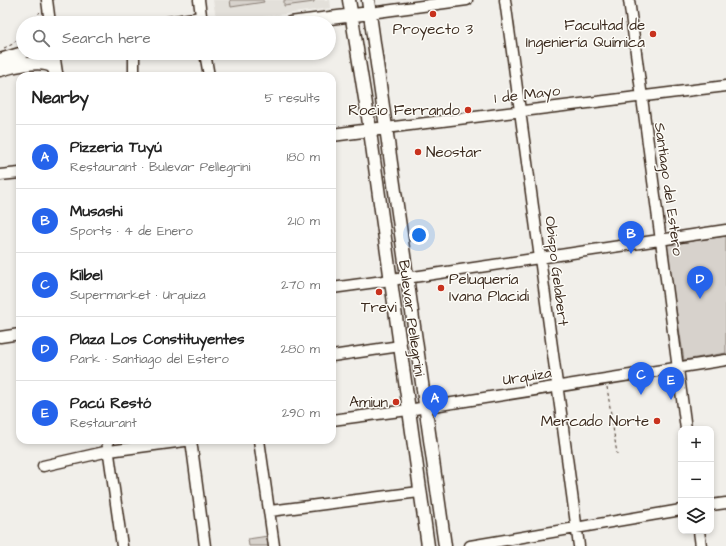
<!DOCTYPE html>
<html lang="en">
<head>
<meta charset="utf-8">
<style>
  body { margin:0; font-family:"Architects Daughter",sans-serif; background:#f2f2f2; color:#222 }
  .controls { position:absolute; right:12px; bottom:12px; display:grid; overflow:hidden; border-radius:8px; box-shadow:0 2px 6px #0003 }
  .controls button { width:36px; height:36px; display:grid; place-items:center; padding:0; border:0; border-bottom:1px solid #e0e0e0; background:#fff; color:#222; font:20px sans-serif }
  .you { position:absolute; left:419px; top:235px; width:14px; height:14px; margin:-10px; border:3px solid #fff; border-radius:50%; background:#1a73e8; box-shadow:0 0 0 6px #1a73e833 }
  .badge { display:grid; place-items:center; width:26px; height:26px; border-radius:50%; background:#2563eb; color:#fff; font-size:13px; font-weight:700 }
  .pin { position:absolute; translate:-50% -33px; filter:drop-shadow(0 1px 2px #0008) }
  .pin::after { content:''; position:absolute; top:21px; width:14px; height:12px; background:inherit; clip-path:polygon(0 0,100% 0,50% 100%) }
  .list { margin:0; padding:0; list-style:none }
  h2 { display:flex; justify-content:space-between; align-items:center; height:52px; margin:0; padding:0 16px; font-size:17px }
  h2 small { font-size:13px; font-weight:400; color:#767676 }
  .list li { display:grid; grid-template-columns:26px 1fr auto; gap:12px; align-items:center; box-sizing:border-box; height:64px; padding:0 16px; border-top:1px solid #e0e0e0 }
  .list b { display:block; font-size:15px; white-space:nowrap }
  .list p { margin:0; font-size:13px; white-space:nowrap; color:#767676 }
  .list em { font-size:13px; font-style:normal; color:#767676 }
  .icon { flex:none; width:22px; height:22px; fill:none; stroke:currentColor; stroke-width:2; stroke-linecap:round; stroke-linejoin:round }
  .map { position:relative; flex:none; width:726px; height:546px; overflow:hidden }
  .search { position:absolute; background:#fff; box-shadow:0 2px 6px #0003; left:16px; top:16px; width:320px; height:44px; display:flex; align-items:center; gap:10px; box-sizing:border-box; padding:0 14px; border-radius:22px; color:#767676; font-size:15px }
  .panel { position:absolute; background:#fff; box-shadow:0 2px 6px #0003; left:16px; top:72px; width:320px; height:372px; border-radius:12px }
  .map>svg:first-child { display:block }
  .built { fill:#e3e0da }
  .green { fill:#d7d2cc; stroke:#897e75 }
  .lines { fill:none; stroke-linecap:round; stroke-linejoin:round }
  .minor-casing { stroke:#3b2a1e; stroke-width:13 }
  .major-casing { stroke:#3b2a1e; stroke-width:15 }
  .path { stroke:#3b2a1e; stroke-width:1; stroke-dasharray:3 3; stroke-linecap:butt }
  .minor { stroke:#fdfcf7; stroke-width:10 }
  .major { stroke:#fdfcf7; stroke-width:12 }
  .poi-dot { fill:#c8321e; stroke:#fdfcf7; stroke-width:1.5 }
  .labels { text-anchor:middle; stroke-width:3; stroke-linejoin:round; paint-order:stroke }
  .poi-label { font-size:15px; fill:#3b2a1e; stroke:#fdfcf7; text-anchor:end }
  .street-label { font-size:15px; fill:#3b2a1e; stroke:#fdfcf7 }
</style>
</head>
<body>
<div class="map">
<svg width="726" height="546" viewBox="0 0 726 546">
  <rect width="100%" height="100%" fill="#f1efea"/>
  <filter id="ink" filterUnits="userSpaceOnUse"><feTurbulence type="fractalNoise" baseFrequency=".025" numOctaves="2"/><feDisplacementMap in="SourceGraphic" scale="8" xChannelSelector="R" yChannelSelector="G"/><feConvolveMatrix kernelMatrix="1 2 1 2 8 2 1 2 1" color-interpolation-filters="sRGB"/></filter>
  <g filter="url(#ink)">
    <path class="built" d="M213,0H330L331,8L217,23Z"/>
    <path class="green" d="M230,0H263L264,2L231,7Z
      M284,0H314V2L284,6Z
      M726,236V353L684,360L666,245Z
      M268,536L270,546H249L248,539Z"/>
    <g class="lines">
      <g class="minor-casing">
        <path id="minor" d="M47,0L50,23
          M199,0L202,23
          M505,0L579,546
          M629,0L686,429
          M370,13L467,0
          M163,23L201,17
          M54,53L57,73
          M134,53V76
          M205,53L209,76
          M386,128L726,86
          M0,175L20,173
          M332,288L420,276L726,230
          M0,337L20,334
          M332,356L400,346
          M332,420L408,410L726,360
          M107,440L122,546
          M191,440L205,546
          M259,440L274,546
          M43,466L109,451L192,440
          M711,505L726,503
          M270,511L419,492
          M699,531L701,546
          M470,546L681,510"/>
      </g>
      <g class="major-casing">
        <path id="major" d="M349,0L368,117L428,546
          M368,0L445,546
          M290,23L370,13
          M0,60L23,53
          M0,70C12,66 42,59 53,67L57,76
          M332,135L386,128"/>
      </g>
      <path class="path" d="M31,23L40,12
        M4,48L13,44L23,32
        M607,387L617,454"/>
      <use href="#minor" class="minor"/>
      <use href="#major" class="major"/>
    </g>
  </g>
  <g class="poi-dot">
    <circle cx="433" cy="14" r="4"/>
    <circle cx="653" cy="34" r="4"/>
    <circle cx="468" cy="110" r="4"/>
    <circle cx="418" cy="152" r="4"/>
    <circle cx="441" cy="288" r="4"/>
    <circle cx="379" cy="292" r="4"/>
    <circle cx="396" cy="402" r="4"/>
    <circle cx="657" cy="421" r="4"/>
  </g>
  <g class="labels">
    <g class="poi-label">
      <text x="645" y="30">Facultad de<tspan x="645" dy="17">Ingeniería Química</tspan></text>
      <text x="433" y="34" text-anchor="middle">Proyecto 3</text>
      <text x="460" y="115">Rocio Ferrando</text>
      <text x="426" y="157" text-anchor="start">Neostar</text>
      <text x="449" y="284" text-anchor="start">Peluquería<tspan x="449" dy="17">Ivana Placidi</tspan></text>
      <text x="379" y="312" text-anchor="middle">Trevi</text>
      <text x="388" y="407">Amiun</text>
      <text x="649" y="426">Mercado Norte</text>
    </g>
    <g class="street-label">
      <text transform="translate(527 94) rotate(-7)" y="5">1 de Mayo</text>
      <text transform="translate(669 189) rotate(82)" y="5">Santiago del Estero</text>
      <text transform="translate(557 271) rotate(83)" y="5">Obispo Gelabert</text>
      <text transform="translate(412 318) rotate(82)" y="5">Bulevar Pellegrini</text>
      <text transform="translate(527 376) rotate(-9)" y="5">Urquiza</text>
    </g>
  </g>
</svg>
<div class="controls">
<button>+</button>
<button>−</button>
<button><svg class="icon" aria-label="layers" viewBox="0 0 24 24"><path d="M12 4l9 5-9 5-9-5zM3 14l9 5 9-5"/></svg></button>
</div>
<div class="you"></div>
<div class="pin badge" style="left:435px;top:418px">A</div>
<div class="pin badge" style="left:631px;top:254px">B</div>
<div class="pin badge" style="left:641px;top:395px">C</div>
<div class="pin badge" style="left:700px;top:299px">D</div>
<div class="pin badge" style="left:671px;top:400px">E</div>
<div class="search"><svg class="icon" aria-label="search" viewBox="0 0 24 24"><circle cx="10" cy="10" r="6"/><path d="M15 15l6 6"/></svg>Search here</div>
<section class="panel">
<h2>Nearby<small>5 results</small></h2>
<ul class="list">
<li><span class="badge">A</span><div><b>Pizzeria Tuyú</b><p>Restaurant · Bulevar Pellegrini</p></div><em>180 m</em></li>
<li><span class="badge">B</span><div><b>Musashi</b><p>Sports · 4 de Enero</p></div><em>210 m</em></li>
<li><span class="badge">C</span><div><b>Kilbel</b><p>Supermarket · Urquiza</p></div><em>270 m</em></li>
<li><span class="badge">D</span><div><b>Plaza Los Constituyentes</b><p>Park · Santiago del Estero</p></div><em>280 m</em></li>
<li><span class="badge">E</span><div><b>Pacú Restó</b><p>Restaurant</p></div><em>290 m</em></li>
</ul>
</section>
</div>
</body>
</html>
